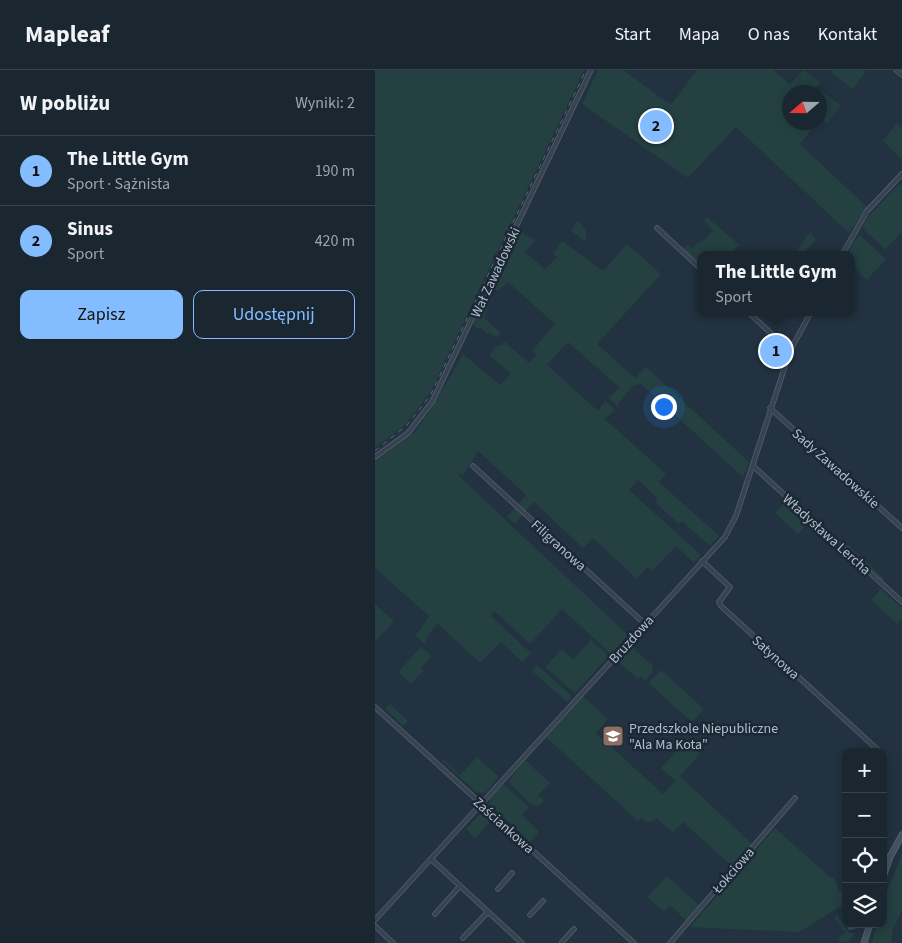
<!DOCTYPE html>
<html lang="pl">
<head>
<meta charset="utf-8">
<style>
  body { margin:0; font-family:"Source Sans 3",sans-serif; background:#232e38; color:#f1f3f6 }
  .controls { position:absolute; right:15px; bottom:15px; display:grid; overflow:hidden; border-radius:10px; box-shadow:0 2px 12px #0003 }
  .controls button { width:45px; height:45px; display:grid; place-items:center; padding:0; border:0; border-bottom:1px solid #38434c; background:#1a2630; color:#f1f3f6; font:25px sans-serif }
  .compass { position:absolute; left:407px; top:15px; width:45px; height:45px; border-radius:50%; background:#1a2630; box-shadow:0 2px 12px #0003; rotate:250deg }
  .you { position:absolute; left:288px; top:336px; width:18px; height:18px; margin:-12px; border:4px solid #fff; border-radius:50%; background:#1a73e8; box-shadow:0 0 0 8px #1a73e833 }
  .badge { display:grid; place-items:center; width:32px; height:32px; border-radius:50%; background:#84bdff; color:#111; font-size:16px; font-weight:700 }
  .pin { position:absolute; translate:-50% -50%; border:2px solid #fff; box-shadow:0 1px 5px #0006 }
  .popup { position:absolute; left:322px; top:181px; width:158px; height:65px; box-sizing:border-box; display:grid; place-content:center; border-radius:10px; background:#1a2630; filter:drop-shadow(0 1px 4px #0005); font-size:16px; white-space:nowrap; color:#9fa5ab }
  .popup b { font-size:19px; color:#f1f3f6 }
  .popup::after { content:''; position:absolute; left:50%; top:100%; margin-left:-10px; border:10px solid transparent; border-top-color:#1a2630 }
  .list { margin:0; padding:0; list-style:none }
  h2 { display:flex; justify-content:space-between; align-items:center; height:65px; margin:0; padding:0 20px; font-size:21px }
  h2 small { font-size:16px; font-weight:400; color:#9fa5ab }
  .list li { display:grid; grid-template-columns:32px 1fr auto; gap:15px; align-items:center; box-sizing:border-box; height:70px; padding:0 20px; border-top:1px solid #38434c }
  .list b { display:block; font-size:19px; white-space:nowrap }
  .list p { margin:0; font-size:16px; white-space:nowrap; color:#9fa5ab }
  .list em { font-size:16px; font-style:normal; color:#9fa5ab }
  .actions { display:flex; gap:10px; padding:15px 20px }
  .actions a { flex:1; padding:11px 0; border:1px solid #84bdff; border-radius:10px; text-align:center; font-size:18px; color:#84bdff }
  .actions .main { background:#84bdff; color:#111 }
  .icon { flex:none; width:28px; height:28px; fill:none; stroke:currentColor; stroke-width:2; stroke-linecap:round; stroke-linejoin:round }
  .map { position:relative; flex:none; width:527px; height:873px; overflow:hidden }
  header { display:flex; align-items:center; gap:30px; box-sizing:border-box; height:70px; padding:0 25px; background:#1a2630; border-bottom:1px solid #38434c }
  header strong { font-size:24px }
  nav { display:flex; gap:28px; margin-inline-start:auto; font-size:18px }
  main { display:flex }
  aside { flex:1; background:#1a2630 }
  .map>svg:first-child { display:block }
  .green { fill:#244041 }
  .water { fill:#344e69 }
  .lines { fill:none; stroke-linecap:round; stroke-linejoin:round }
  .street-casing { stroke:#55616e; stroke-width:5.5 }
  .secondary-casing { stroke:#55616e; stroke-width:7 }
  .street { stroke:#374350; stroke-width:4 }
  .secondary { stroke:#445263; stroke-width:5 }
  .rail { stroke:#586877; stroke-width:1; stroke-dasharray:5 5; stroke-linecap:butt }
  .labels { text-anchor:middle; stroke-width:5; stroke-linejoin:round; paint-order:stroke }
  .street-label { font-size:14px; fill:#b3becb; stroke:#1c2835 }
  .poi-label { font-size:14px; fill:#b3becb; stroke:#1c2835; text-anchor:start }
</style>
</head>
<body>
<header>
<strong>Mapleaf</strong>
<nav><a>Start</a><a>Mapa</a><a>O nas</a><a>Kontakt</a></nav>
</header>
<main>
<aside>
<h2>W pobliżu<small>Wyniki: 2</small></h2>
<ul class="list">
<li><span class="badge">1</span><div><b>The Little Gym</b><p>Sport · Sążnista</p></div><em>190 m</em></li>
<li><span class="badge">2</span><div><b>Sinus</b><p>Sport</p></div><em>420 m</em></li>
</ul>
<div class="actions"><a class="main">Zapisz</a><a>Udostępnij</a></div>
</aside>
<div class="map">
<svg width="527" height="873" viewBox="0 0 527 873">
  <rect width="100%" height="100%" fill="#223240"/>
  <path class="green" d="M0,0H209L55,323L29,356L0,378Z
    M223,0H248L296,35L322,0H398L415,14L428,0L445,12L437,22H414V52L442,53L425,74L492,137L474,163L361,57L313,108L207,34Z
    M459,0H487L490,2L478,19L456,3Z
    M444,20L466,35L452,54L446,48L445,49L444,22H443Z
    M522,53L527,58V90L508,71Z
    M525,113L527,115V162L510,179L487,158L492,148Z
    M332,147L364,175L355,185H326V197L308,180L313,175L317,179L324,172L326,173L338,160L329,151Z
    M203,151L211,161V172L196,161Z
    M144,161L160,170L150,182L170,199L182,187L178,184L187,171L228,201L252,174L286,204L222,274L260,308L271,297L374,392L368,407L266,314L259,315L243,334V337L233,327H235L244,317L193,272L172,295L223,341L230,331L240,340L230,349L291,404L284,412L344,466L335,476L307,451L304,454L280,432L283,429L263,410L254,420L326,485L319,493L301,476L277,501L272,497L262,509L218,468L208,478L159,432L150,441L143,435L151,425L103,381L88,406L82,402L85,407L253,565L236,584L187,539L155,574L119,541L116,546L156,583L147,592L126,572L105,593L62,553L51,570V575L39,564L43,563L54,546L0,498V391L40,362L58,336L88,284L125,315L136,304L114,285L123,275L125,276L130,272L154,293L161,285L157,281L180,254L134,213L122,221L116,217Z
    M435,162L441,170L426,185H418Z
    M484,165L511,189L492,210L476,194V185H471Z
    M115,224L116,230L109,248L126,263L121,268L115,262L112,264L106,258L102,259L98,254L111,226Z
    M412,430L434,451L423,464L400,443Z
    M140,437L148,444L140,454L132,447Z
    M470,472L510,509L507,510L468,474Z
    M506,519L527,538V549L522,554L496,530Z
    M0,534L19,551L0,572Z
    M216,570L234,586L200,623L170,597L187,579L198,589Z
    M46,577L57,586L46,598L49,600L36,614L23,602Z
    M252,577L258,578L278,596L277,604L270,610L266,606L263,609L241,590Z
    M162,595L197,626L192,632L157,601Z
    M286,600L329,639L317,652L273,613Z
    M208,626L233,649L221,663L288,724L300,711L286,698L311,671L325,684L305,706L377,774L358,797L308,752L298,762L281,748L276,752H271L267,748L263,751L171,667Z
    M15,634L33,651L28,656L10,639Z
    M102,687L124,707L110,723L101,722L67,691L68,689L85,705Z
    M150,690L175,713L163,725L169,730L164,736L157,735L133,712Z
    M128,714L154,737L147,745L164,762L155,772L115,734L114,729Z
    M109,744L116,751L100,768L91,759L104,745Z
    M400,758L456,808L459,807L464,821L471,819V833L424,862L315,857Z
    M527,783V840L518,859L516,873H497L502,854H508V833Z
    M292,806L325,836L312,851L295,835L289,842L272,827Z
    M462,845L474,863H480L473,872H467L463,868L470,863L459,847Z"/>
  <path class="water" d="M471,838V854H484L482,858L474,860L466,847Z"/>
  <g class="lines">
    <g class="street-casing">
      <path id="street" d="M521,0L527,5
        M282,158L326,199
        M467,185L492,141L527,104
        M373,242L415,281
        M395,338L527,458
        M0,387L33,363L57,332L216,0
        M98,396L270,554
        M378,396L527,532
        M327,491L355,517L344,532L346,536L503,680
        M0,637L259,873
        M56,789L147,873
        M123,819L137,803
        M60,844L85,816
        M155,845L168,831
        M0,850L350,467L361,446L415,281L436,242
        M0,856L18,873
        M88,868L113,842
        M187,872L199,859
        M295,873L420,728"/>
    </g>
    <g class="secondary-casing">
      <path id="secondary" d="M508,807L515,787L527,765
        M489,873L495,854"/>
    </g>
    <use href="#street" class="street"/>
    <use href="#secondary" class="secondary"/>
    <path class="rail" d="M0,381L32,355L55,326L211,0"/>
  </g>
  <defs>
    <g id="school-square" transform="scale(1.125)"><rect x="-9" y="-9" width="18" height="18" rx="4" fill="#8d6e63" stroke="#1c2835"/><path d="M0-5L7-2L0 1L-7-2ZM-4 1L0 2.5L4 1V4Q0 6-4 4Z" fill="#fff"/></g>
  </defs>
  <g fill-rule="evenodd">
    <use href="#school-square" x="238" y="666"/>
  </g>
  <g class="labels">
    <g class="street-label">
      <text transform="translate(120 202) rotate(-65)" y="5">Wał Zawadowski</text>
      <text transform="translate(461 398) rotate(42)" y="5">Sady Zawadowskie</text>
      <text transform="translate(452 464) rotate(42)" y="5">Władysława Lercha</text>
      <text transform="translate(184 475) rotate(42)" y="5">Filigranowa</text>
      <text transform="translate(256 569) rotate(-48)" y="5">Bruzdowa</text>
      <text transform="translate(401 587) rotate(42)" y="5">Satynowa</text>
      <text transform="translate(129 755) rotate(42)" y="5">Zaściankowa</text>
      <text transform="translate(358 800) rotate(-49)" y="5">Łokciowa</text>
    </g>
    <g class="poi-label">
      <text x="254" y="663">Przedszkole Niepubliczne<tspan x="254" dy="16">"Ala Ma Kota"</tspan></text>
    </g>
  </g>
</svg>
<div class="controls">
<button>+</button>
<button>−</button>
<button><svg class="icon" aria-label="locate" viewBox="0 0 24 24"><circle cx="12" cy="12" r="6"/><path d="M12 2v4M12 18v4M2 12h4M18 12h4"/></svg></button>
<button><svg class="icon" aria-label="layers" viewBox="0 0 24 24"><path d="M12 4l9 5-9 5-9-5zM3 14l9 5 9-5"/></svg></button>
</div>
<svg class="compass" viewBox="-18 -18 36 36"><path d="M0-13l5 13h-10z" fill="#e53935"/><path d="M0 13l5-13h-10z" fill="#9fa5ab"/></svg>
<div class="you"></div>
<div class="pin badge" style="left:401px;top:281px">1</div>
<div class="popup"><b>The Little Gym</b>Sport</div>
<div class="pin badge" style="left:281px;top:56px">2</div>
</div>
</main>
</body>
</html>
